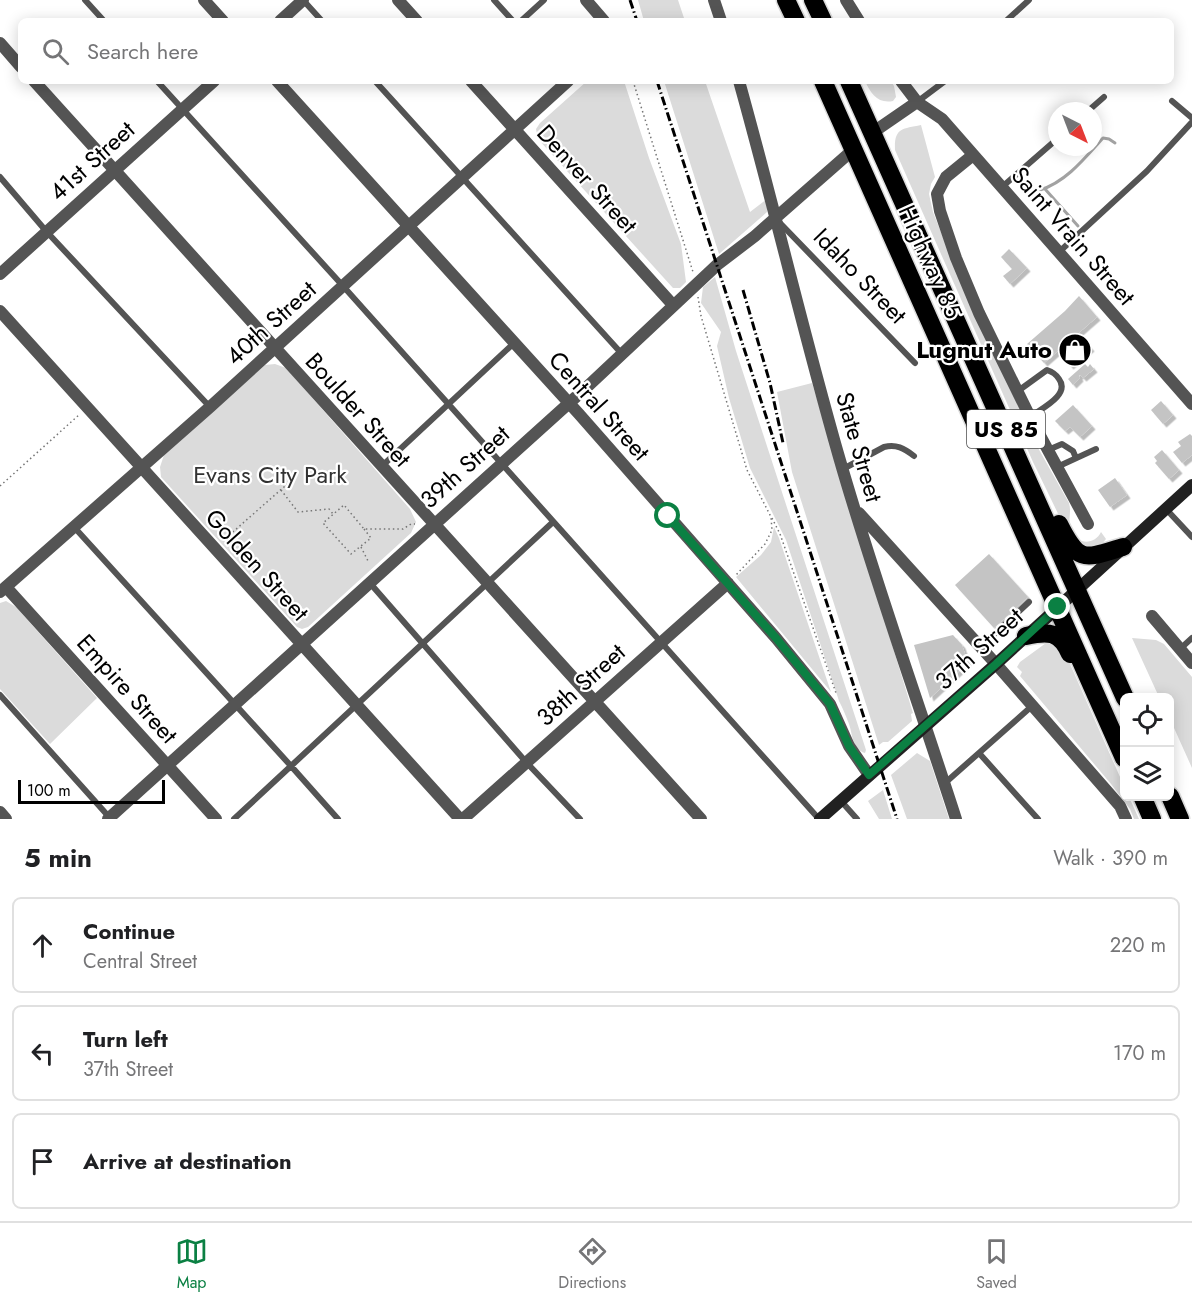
<!DOCTYPE html>
<html lang="en">
<head>
<meta charset="utf-8">
<style>
  body { margin:0; font-family:Jost,sans-serif; background:#f2f2f2; color:#202124 }
  .controls { position:absolute; right:18px; bottom:18px; display:grid; overflow:hidden; border-radius:9px; box-shadow:0 3px 15px #0003 }
  .controls button { width:54px; height:54px; display:grid; place-items:center; padding:0; border:0; border-bottom:2px solid #e0e0e0; background:#fff; color:#202124; font:30px sans-serif }
  .compass { position:absolute; left:1048px; top:102px; width:54px; height:54px; border-radius:50%; background:#fff; box-shadow:0 3px 15px #0003; rotate:138deg }
  .scale { position:absolute; left:18px; bottom:15px; width:147px; box-sizing:border-box; padding-left:6px; border:3px solid #000; border-top:0; font-size:16px; line-height:21px; white-space:nowrap; color:#000; -webkit-text-stroke:4px #fff; paint-order:stroke }
  .stop { position:absolute; width:18px; height:18px; margin:-14px; border:4px solid #0b8043; border-radius:50%; background:#fff }
  .stop.end { background:#0b8043; border-color:#fff; box-shadow:0 2px 6px #0008 }
  .list { margin:0; padding:0; list-style:none }
  h2 { display:flex; justify-content:space-between; align-items:center; height:78px; margin:0; padding:0 24px; font-size:26px }
  h2 small { font-size:20px; font-weight:400; color:#757577 }
  .list li { display:grid; grid-template-columns:39px 1fr auto; gap:18px; align-items:center; box-sizing:border-box; height:96px; margin:0 12px 12px; padding:0 12px; border:2px solid #e0e0e0; border-radius:9px }
  .list b { display:block; font-size:22px; white-space:nowrap }
  .list p { margin:0; font-size:20px; white-space:nowrap; color:#757577 }
  .list em { font-size:20px; font-style:normal; color:#757577 }
  .icon { flex:none; width:33px; height:33px; fill:none; stroke:currentColor; stroke-width:2; stroke-linecap:round; stroke-linejoin:round }
  .map { position:relative; flex:none; width:1192px; height:819px; overflow:hidden }
  .search { position:absolute; background:#fff; box-shadow:0 3px 15px #0003; left:18px; right:18px; top:18px; height:66px; display:flex; align-items:center; gap:15px; box-sizing:border-box; padding:0 21px; border-radius:9px; color:#757577; font-size:22px }
  .sheet { height:402px; background:#fff }
  nav { display:flex; justify-content:space-around; align-items:center; box-sizing:border-box; height:84px; border-top:2px solid #e0e0e0; background:#fff; font-size:16px; color:#757577 }
  nav a { display:grid; justify-items:center; gap:3px }
  nav .on { color:#0b8043 }
  .map>svg:first-child { display:block }
  .green { fill:#dbdbdb }
  .lines { fill:none; stroke-linecap:round; stroke-linejoin:round }
  .stream { stroke:#a2a2a2; stroke-width:3 }
  .building { fill:#c4c4c4; filter:url(#shadow) }
  .highway-casing { stroke:#dbdbdb; stroke-width:21 }
  .path { stroke:#767676; stroke-width:1.5; stroke-dasharray:1.5 3; stroke-linecap:butt }
  .lane { stroke:#545454; stroke-width:6 }
  .street { stroke:#545454; stroke-width:12 }
  .secondary { stroke:#212121; stroke-width:12 }
  .highway { stroke:#000; stroke-width:18 }
  .rail { stroke:#000; stroke-width:3; stroke-dasharray:9 3 1.5 3; stroke-linecap:butt }
  .route { stroke:#0b8043; stroke-width:8 }
  .labels { text-anchor:middle; stroke-width:4.5; stroke-linejoin:round; paint-order:stroke }
  .shield { fill:#fff; stroke:#4c4c4c; stroke-width:1.5 }
  .shield-label { font-size:22px; font-weight:bold; fill:#000 }
  .street-label { font-size:24px; fill:#000; stroke:#fff }
  .poi-label { font-size:24px; font-weight:bold; fill:#000; stroke:#fff; text-anchor:end }
  .park-label { font-size:24px; fill:#323232; stroke:#fff }
</style>
</head>
<body>
<div class="map">
<svg width="1192" height="819" viewBox="0 0 1192 819">
  <defs>
    <filter id="shadow"><feDropShadow dx="3.5" dy="3.5" stdDeviation="0" flood-color="#0004"/></filter>
  </defs>
  <rect width="100%" height="100%" fill="#fff"/>
  <path class="green" d="M638,0H678L685,21H644Z
    M587,81H624L649,158L681,244L686,282L680,288H673L538,139L536,129L540,123Z
    M664,81H705L750,212L767,199V212L719,254Z
    M865,81H891L894,86L896,97L893,101C878,104 871,94 865,81Z
    M921,125L935,177L931,184L929,194L933,212L965,293L1037,446L1069,503C1072,513 1067,522 1071,531C1077,545 1095,545 1101,532L1106,539L1101,545L1095,547L1084,546L1065,528L1033,462L895,150C894,128 902,129 921,125Z
    M715,277L736,351L866,750L865,753C852,749 853,736 849,724C846,716 843,709 839,701L786,540L750,468L729,398L717,346L721,332L701,303L703,287Z
    M275,364L286,368L410,509L416,522L411,533L308,627L302,629L297,627L161,477L160,467L164,455L265,365Z
    M812,383L913,713L911,714L912,721L888,742H883L879,745L792,472L777,392Z
    M774,527L779,538L831,692L736,577L761,555L771,542Z
    M6,601L16,607L97,698L50,744L0,689V603Z
    M1132,638L1156,640L1164,644L1192,677V768L1170,719V698L1159,697Z
    M1046,643L1055,644L1063,648L1124,786V796L1129,797L1139,819H1134L1130,809L1111,784L1020,676L1022,672L1017,667L1020,662Z
    M917,753L930,761L949,819H907L891,775Z
    M883,790L892,819H879L868,801Z"/>
  <g class="lines">
    <path class="stream" d="M1045,189L1078,226
      M1040,190C1066,182 1085,158 1103,138L1109,139L1115,143"/>
  </g>
  <path class="building" d="M1009,249L1027,268L1010,284L1003,276L1012,269L1001,257Z
    M1079,296L1097,317L1044,363L1027,344L1065,311Z
    M1080,335L1091,348L1070,366L1059,352Z
    M1085,364L1088,367L1090,364L1094,369L1083,378L1080,375L1079,376L1080,378L1073,385L1068,379Z
    M1161,401L1173,415L1163,424L1151,410Z
    M1073,405L1092,426L1080,437L1070,427L1065,431L1055,421Z
    M1190,434L1192,436V455L1182,463L1173,452L1181,446L1178,442Z
    M1162,450L1179,470L1169,479L1155,463L1157,461L1154,457Z
    M1115,478L1127,495L1110,507L1098,490Z
    M989,554L1028,597L994,628L955,585Z
    M953,635L962,645L968,663L930,698L914,645Z"/>
  <g class="lines">
    <g class="highway-casing">
      <path id="highway" d="M786,0L796,21
        M813,0L823,21
        M823,81L1124,758
        M849,81L1125,698
        M1059,524C1079,564 1084,559 1123,547
        M1026,636C1048,631 1060,631 1070,654
        M1142,796L1152,819
        M1170,796L1180,819"/>
    </g>
    <path class="path" d="M633,81L693,272
      M698,297L701,316L747,470L771,517L772,530L765,544L736,575
      M0,486L80,414
      M281,490L298,512L329,509L333,514
      M772,518L780,534L836,693
      M364,529L371,538L351,554L323,523L344,505L364,529H403L411,524H415
      M226,538L293,479
      M361,547L369,563"/>
    <path class="lane" d="M85,0L104,21
      M303,0L322,21
      M494,0L513,21
      M521,21L544,0
      M1006,21L1029,0
      M157,81L343,286L819,819
      M375,81L622,354
      M1172,101L1192,118
      M917,102L945,81
      M1088,111L1104,97
      M0,177L46,231L210,407
      M1002,187L1057,139
      M780,223L915,363
      M1059,252L1147,171L1192,122
      M1018,391L1047,370C1053,372 1056,374 1059,379C1071,395 1040,409 1030,417
      M1048,450L1062,444L1073,451L1076,458
      M382,466L514,343
      M1057,467L1096,449
      M843,469L884,447C896,444 904,448 914,456
      M1166,509L1192,537
      M74,527L291,766L234,819
      M369,582L526,762L580,819
      M981,647L1029,602
      M1180,649L1192,638
      M0,695L110,818
      M979,753L1038,819
      M945,783L1032,706
      M841,801L857,819
      M338,819L291,766L553,522"/>
    <path class="street" d="M204,0L223,21
      M398,0L417,21
      M586,0L604,21
      M714,0L721,21
      M846,0L859,21
      M280,21L303,0
      M0,43L21,67
      M34,81L701,819
      M277,81L579,414L776,638L830,704L849,746L869,775
      M471,81L673,305
      M739,81C774,206 803,332 839,457C874,579 917,698 956,819
      M901,81L917,102L942,119L1192,404
      M872,133L917,102
      M973,155L946,177L937,194L940,211L956,258L979,313L1030,417L1088,524
      M0,274L214,81
      M0,311L460,819
      M859,513L996,664L1120,806L1126,819
      M6,587L216,819
      M0,592L210,407L568,81
      M1152,616L1192,663
      M0,812L6,819
      M108,819L588,386L717,265L755,236L854,149
      M463,819L728,583"/>
    <path class="secondary" d="M820,819L996,664L1192,485"/>
    <use href="#highway" class="highway"/>
    <path class="rail" d="M630,0L637,21
      M657,81L897,819
      M743,290L770,383L783,443"/>
  </g>
  <g class="lines">
    <path class="route" d="M668,516L776,638L830,704L849,746L869,775L996,664L1058,607"/>
  </g>
  <defs>
    <g id="shop-disc" transform="scale(1.725)"><circle r="9.5" fill="#000" stroke="#fff"/><path d="M-5-2.5h2.3a2.7 3.5 0 0 1 5.4 0H5L5.5 6h-11ZM-1.5-2.5h3a1.5 2.3 0 0 0-3 0Z" fill="#fff"/></g>
  </defs>
  <g fill-rule="evenodd">
    <use href="#shop-disc" x="1075" y="350"/>
  </g>
  <g class="labels">
    <rect class="shield" x="967" y="410" width="78" height="38" rx="4.5"/>
    <g class="shield-label">
      <text x="1006" y="437">US 85</text>
    </g>
    <g class="street-label">
      <text transform="translate(92 161) rotate(-42)" y="8">41st Street</text>
      <text transform="translate(587 179) rotate(48)" y="8">Denver Street</text>
      <text transform="translate(1073 236) rotate(49)" y="8">Saint Vrain Street</text>
      <text transform="translate(930 262) rotate(66)" y="8">Highway 85</text>
      <text transform="translate(860 276) rotate(46)" y="8">Idaho Street</text>
      <text transform="translate(271 323) rotate(-42)" y="8">40th Street</text>
      <text transform="translate(599 406) rotate(48)" y="8">Central Street</text>
      <text transform="translate(358 410) rotate(48)" y="8">Boulder Street</text>
      <text transform="translate(859 447) rotate(74)" y="8">State Street</text>
      <text transform="translate(465 467) rotate(-42)" y="8">39th Street</text>
      <text transform="translate(257 565) rotate(48)" y="8">Golden Street</text>
      <text transform="translate(979 649) rotate(-42)" y="8">37th Street</text>
      <text transform="translate(581 685) rotate(-42)" y="8">38th Street</text>
      <text transform="translate(127 689) rotate(48)" y="8">Empire Street</text>
    </g>
    <g class="poi-label">
      <text x="1052" y="358">Lugnut Auto</text>
    </g>
    <g class="park-label">
      <text x="270" y="483">Evans City Park</text>
    </g>
  </g>
</svg>
<div class="controls">
<button><svg class="icon" aria-label="locate" viewBox="0 0 24 24"><circle cx="12" cy="12" r="6"/><path d="M12 2v4M12 18v4M2 12h4M18 12h4"/></svg></button>
<button><svg class="icon" aria-label="layers" viewBox="0 0 24 24"><path d="M12 4l9 5-9 5-9-5zM3 14l9 5 9-5"/></svg></button>
</div>
<svg class="compass" viewBox="-18 -18 36 36"><path d="M0-13l5 13h-10z" fill="#e53935"/><path d="M0 13l5-13h-10z" fill="#757577"/></svg>
<div class="scale">100 m</div>
<div class="stop" style="left:668px;top:516px"></div>
<div class="stop end" style="left:1058px;top:607px"></div>
<div class="search"><svg class="icon" aria-label="search" viewBox="0 0 24 24"><circle cx="10" cy="10" r="6"/><path d="M15 15l6 6"/></svg>Search here</div>
</div>
<section class="sheet">
<h2>5 min<small>Walk · 390 m</small></h2>
<ul class="list">
<li><svg class="icon" aria-label="ahead" viewBox="0 0 24 24"><path d="M12 20V5M6 11l6-6 6 6"/></svg><div><b>Continue</b><p>Central Street</p></div><em>220 m</em></li>
<li><svg class="icon" aria-label="left" viewBox="0 0 24 24"><path d="M17 20v-9H6M10 6l-5 5 5 5"/></svg><div><b>Turn left</b><p>37th Street</p></div><em>170 m</em></li>
<li><svg class="icon" aria-label="arrive" viewBox="0 0 24 24"><path d="M6 21V4h12l-3 4 3 4H6"/></svg><div><b>Arrive at destination</b></div></li>
</ul>
</section>
<nav>
<a class="on"><svg class="icon" aria-label="map" viewBox="0 0 24 24"><path d="M3 6l6-2 6 2 6-2v14l-6 2-6-2-6 2zM9 4v14M15 6v14"/></svg>Map</a>
<a><svg class="icon" aria-label="directions" viewBox="0 0 24 24"><path d="M12 3l9 9-9 9-9-9zM9 14v-3h6M13 9l2 2-2 2"/></svg>Directions</a>
<a><svg class="icon" aria-label="saved" viewBox="0 0 24 24"><path d="M7 4h10v16l-5-4-5 4z"/></svg>Saved</a>
</nav>
</body>
</html>
